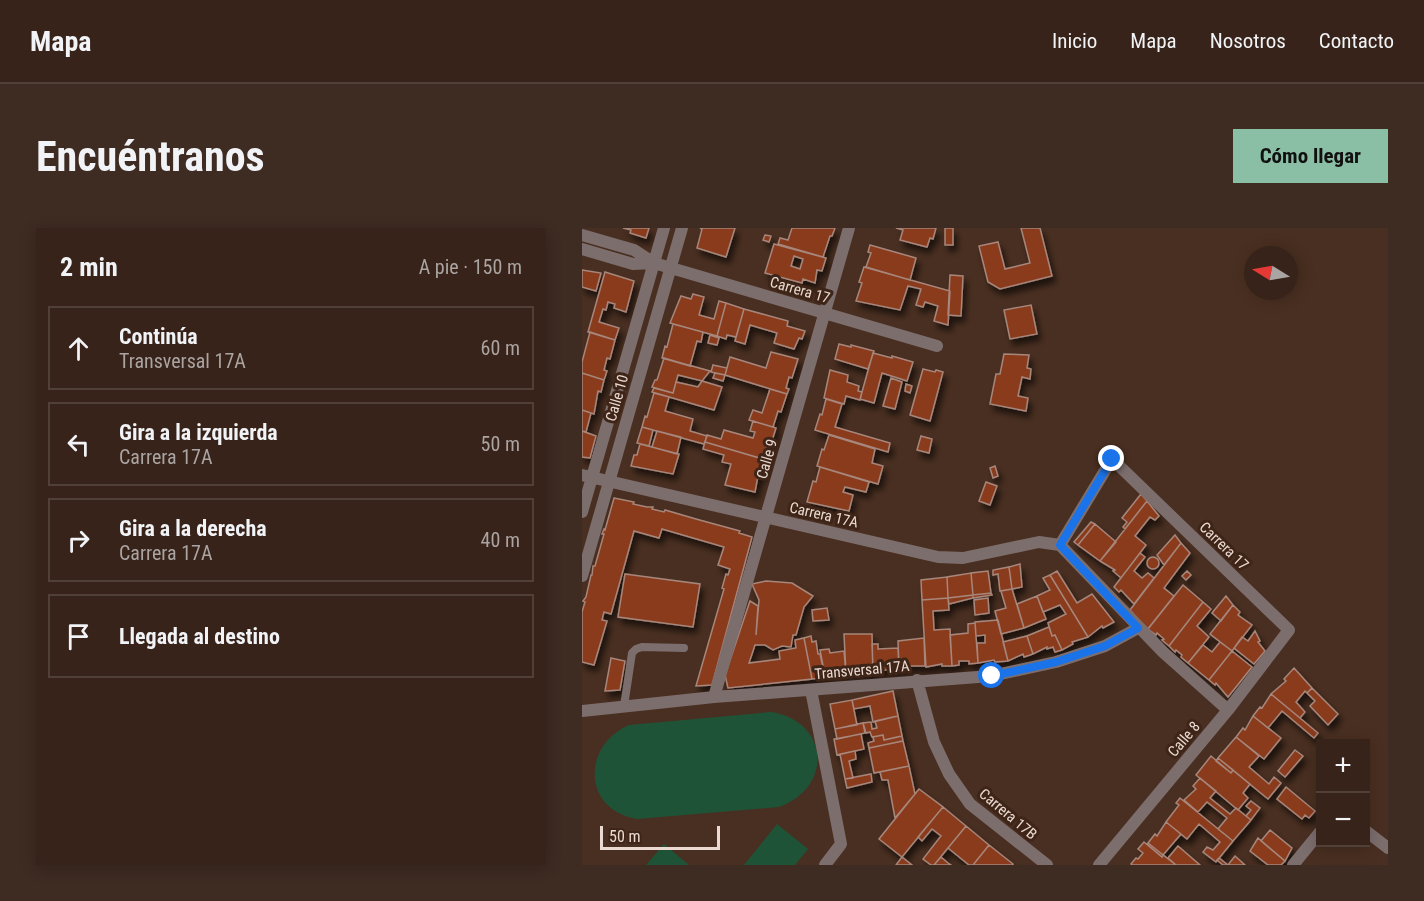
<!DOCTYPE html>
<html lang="es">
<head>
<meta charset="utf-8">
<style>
  body { margin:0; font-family:"Roboto Condensed",sans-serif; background:#3e2b22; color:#f1f3f6 }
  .controls { position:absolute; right:18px; bottom:18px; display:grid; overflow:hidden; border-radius:0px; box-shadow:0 3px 15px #0003 }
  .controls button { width:54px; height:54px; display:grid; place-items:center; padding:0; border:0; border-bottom:2px solid #514038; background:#372319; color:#f1f3f6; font:30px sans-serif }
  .compass { position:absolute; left:662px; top:18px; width:54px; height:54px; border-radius:50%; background:#372319; box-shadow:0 3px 15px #0003; rotate:281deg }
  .scale { position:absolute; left:18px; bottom:15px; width:120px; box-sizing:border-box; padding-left:6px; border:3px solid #ebdad2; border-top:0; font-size:16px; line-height:21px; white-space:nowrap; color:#ebdad2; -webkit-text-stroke:4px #3e2518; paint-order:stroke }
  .stop { position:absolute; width:18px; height:18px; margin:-14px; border:4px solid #1a73e8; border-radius:50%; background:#fff }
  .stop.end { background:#1a73e8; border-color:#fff; box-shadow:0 2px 6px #0008 }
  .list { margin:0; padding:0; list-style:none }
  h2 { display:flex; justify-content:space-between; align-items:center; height:78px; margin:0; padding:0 24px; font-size:26px }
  h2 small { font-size:20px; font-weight:400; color:#aaa4a2 }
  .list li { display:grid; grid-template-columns:39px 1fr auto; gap:18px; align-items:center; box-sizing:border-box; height:84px; margin:0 12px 12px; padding:0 12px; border:2px solid #514038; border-radius:0px }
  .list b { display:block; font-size:22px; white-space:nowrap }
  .list p { margin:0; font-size:20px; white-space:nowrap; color:#aaa4a2 }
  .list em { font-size:20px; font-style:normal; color:#aaa4a2 }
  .icon { flex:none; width:33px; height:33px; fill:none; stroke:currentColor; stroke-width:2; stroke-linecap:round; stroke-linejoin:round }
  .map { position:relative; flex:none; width:806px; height:637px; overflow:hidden; border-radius:0px }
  header { display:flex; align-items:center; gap:36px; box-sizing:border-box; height:84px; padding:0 30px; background:#372319; border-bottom:2px solid #514038 }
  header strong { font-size:28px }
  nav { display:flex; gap:33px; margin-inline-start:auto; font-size:21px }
  .intro { display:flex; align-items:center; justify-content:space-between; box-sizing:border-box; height:144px; padding:0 36px }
  h1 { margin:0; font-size:42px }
  .button { padding:15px 27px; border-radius:0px; background:#8abfa5; color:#111; font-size:21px; font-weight:700 }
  main { display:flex; gap:36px; padding:0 36px }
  aside { flex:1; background:#372319; border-radius:0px; box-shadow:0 3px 15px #0003 }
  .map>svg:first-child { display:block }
  .green { fill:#1f5337 }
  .building { fill:#893b1d; stroke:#a7867b; stroke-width:1.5; fill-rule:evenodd; filter:url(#shadow) }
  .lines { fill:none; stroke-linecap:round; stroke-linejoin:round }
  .service { stroke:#7d6e6e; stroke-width:8 }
  .minor { stroke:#7d6e6e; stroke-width:12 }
  .route { stroke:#1a73e8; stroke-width:8 }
  .labels { text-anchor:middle; stroke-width:6; stroke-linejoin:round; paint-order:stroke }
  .street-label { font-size:15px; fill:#ebdad2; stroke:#3e2518 }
</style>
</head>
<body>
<header>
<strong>Mapa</strong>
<nav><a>Inicio</a><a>Mapa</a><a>Nosotros</a><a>Contacto</a></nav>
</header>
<div class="intro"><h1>Encuéntranos</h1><a class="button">Cómo llegar</a></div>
<main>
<aside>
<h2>2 min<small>A pie · 150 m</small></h2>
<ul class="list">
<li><svg class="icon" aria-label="ahead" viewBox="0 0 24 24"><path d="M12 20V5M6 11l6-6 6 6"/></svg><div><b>Continúa</b><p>Transversal 17A</p></div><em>60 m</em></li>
<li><svg class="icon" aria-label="left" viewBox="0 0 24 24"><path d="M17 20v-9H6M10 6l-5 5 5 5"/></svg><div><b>Gira a la izquierda</b><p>Carrera 17A</p></div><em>50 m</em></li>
<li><svg class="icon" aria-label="right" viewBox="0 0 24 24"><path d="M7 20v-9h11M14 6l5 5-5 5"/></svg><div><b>Gira a la derecha</b><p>Carrera 17A</p></div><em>40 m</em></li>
<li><svg class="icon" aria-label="arrive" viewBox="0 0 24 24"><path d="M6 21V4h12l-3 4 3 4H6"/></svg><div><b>Llegada al destino</b></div></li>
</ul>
</aside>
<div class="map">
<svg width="806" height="637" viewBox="0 0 806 637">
  <defs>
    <filter id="shadow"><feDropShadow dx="3.5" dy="6" stdDeviation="3" flood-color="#0009"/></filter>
  </defs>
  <rect width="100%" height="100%" fill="#492f21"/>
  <path class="green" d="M189,484C247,493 252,559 197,579L55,591C0,582 0,517 47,497Z
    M195,596L226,621L213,637H162Z
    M82,616L107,637H64Z"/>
  <path class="building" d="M41,0H67L64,10L48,5L49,2Z
    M118,0H153L144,29L115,20L120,1Z
    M210,0H253L250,8H248L241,29L196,16L198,10L206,12Z
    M314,0H354L351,11L348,10L345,19L318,12L321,2Z
    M363,0H371V17H363Z
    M439,0H458L470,48L418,61L406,54L397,18L416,14L423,41L448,35Z
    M183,7L189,8L187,14L181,12Z
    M192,16L244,30L240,43L235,42L233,55L221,51L220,55L183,45ZM212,28L221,31L218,41L209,38Z
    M288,17L334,30L328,52L284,39L289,25L286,24Z
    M282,39L368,63L366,97L352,93L356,78L343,74L341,79L334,77L339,61L326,58L318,82L274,73L280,55L277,54Z
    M0,42L19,45L14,63L0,59Z
    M23,44L52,53L44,84L32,80L33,76L26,74L24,82L21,81L17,94L37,100L33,112L6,104Z
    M368,47L381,48L379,88L366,87Z
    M111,66L122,69L117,87L132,91L137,73L144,75L135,108L88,95L99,68L109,71Z
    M144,75L162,81L154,109L145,107L144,111L135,108Z
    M449,77L455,106L428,111L422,82Z
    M162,81L206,93L205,98L223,103L220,111L217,110L212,121L192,115L195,105L168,97L163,116L153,113Z
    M91,96L121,104L119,114L115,113L108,138L80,130L83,118L85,119Z
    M8,104L33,112L28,131L25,130L22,142L25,143L22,152L0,145V134Z
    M128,107L137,110L135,117L126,115Z
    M257,116L269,119V117L292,123L286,141L253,131Z
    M189,124L216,131L210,150L207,149L204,160L207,161L205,166L143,147L148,129L184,140Z
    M291,125L310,130V128L331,134L325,153L300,145L292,175L278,171Z
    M422,126L447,127L445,140L449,141L448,151L440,149L436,168L446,170L444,183L408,176L414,146H418Z
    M82,130L99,135L128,143L120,153L96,147L91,165L70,159L73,152H75Z
    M131,137L145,140L143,147L129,144Z
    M341,141L353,144L354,142L361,144L348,193L328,187Z
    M248,142L266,147L265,154L277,158L276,163L280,164L278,172L264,168L262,176L242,170Z
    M0,145L22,152L19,164L16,163L12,186L0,182Z
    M133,145L143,147L141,153L131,150Z
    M309,150L320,154L313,181L301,178Z
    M120,153L140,159L132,182L70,164L72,160L91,165L94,154L116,159Z
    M324,156L330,158L328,165L323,163Z
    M188,161L205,166L199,184L196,183L191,199L167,192L171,182L180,185Z
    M72,165L87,169L83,183L111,191L108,203L125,208L122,216L60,199L63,188L65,189Z
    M244,171L260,176L253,199L308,215L306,224L233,202L238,186L240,187Z
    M0,182L9,185L4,204L0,203Z
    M171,193L194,200L189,216L186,215L181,231L123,214L125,207L139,211L142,202L171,210L173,204L168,203Z
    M60,199L71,202L67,218L55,215Z
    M0,203L14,208L8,230L0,229Z
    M75,203L99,209L95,226L70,219Z
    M247,207L293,221L290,235L301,238L296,256L235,238L240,221L242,222Z
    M339,208L350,211L347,225L335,222Z
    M123,214L184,232L179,249L176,248L173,264L143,257L149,236L140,234L142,227L121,221Z
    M58,216L97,226L91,246L49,238L52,227H55Z
    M413,238L416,248L411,250L408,240Z
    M238,239L287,254L284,264L263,259L261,264L271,267L267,283L225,274L231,253L234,254Z
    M404,254L415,258L408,277L397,273Z
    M559,266L565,273L543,301L541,299L545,294L540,290Z
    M32,270L52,274L51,276L65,279H71L70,281L82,284L83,282L114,291L158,303L157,305L170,309L130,457L114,458L142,361L140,360L144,346L146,347L148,341L136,337L142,319L80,301L77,310L52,303L29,386L22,384L20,392L25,393L12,437L0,434V384L3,374L1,373L4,369L9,347H10L11,338H13L22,306H20L22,301L23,302Z
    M565,273L577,288L573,292L568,289L553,308L564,317L539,350L531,343L533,342L518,333Z
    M509,294L513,296L496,317L492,314Z
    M513,296L534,314L518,333L496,317Z
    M593,307L599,315L582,337L575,327Z
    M599,315L608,325L582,360L592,368L565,402L548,382Z
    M558,325L563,329L552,343L560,350L566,345L572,350L552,376L539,362L537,364L532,359Z
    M565 335a6 6 0 1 1 12 0a6 6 0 1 1-12 0Z
    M438,336L440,359L430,361L427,339Z
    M427,339L430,361L418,363L416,346L411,347V342Z
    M406,343L409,365L391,367L389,345Z
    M475,343L495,375L510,366L532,394L521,400L520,398L506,409L468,347Z
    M605,343L609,347L604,352L600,348Z
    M389,345L391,367L366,370L365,349Z
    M43,346L118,356L111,399L36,389Z
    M468,347L506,409L490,414L491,416L480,422L473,407L470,408L466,395L484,386L478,377L461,384L455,368L468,362L461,350Z
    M365,349L366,370L340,372L339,352Z
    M184,353L210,355L231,368L222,379L214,407H211L209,419L200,418L191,422L183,417H173L167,435L198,431L197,423L214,420L213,412L222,410L230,451L146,460L143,447L168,373L176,378L174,407L177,372L170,356Z
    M601,357L621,374L587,418L580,412L582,411L575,405L574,407L566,401Z
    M430,361L442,400L419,406L413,383L424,380L419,363Z
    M409,365L410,367L391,370V367Z
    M391,367V370L367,376L366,370Z
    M455,368L464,391L442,400L435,376Z
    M644,368L651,377L639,393L630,385Z
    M366,370L367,382L351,383L352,402L368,401L370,438H360V436L344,439L340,372Z
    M406,370L407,385L393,387L392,372Z
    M621,374L629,381L615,398L627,409L606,435L599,429L600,427L594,422L593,424L587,418Z
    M651,377L658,384L656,387L670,397L650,423L628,406Z
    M245,380L247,392L231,393L230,382Z
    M416,392L426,433L413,434L412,432L396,435L395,415H403V407L394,408L393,394Z
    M393,395L396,435L387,436V433H377V437L370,438L368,407L386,405V396Z
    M467,399L470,408L473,407L480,422L473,424L471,419L465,421V419L451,426L445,408Z
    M673,403L678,413L676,414L683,423L672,436L652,420L660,409L666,413Z
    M262,406H290L291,447L283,448L282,444L264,446Z
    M229,408L230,414L234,413L236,426H238L243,448H240V450L230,451L222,410Z
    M445,408L451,426L442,429L441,426L426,433L421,414Z
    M342,410L343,438H325V440L317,441L316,413Z
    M638,414L650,423L627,452L606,435L621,417L630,424Z
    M290,416H296V421L316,420L317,441L291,443Z
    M247,421L248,425L262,423L264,446H258V445L243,448L238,422Z
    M650,423L670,439L646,469L634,455L633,457L627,452Z
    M29,430L43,433L38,462L23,463Z
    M712,440L730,460L725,465L723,463L714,474L723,484L718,490L689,466L704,453L702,451Z
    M730,460L756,486L746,497L728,478L733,473L725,465Z
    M311,463L316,488L291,494L288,478L272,481L270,472Z
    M689,466L736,505L732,510L700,483L686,500L671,488L678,479L680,480Z
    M270,472L275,497L253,501L248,476Z
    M316,488L320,508L302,512L301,507L290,509L288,504L284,505L281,495L289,494L290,501L295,500L293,493Z
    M671,488L699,510L682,531L654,509L661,500L663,502Z
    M281,495L283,505L255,511L253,501Z
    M279,506L282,521L255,527L252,511Z
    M301,507L302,512L320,508L321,513L287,520L286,515L292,513L291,509Z
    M654,509L677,528L667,539L687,556L692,549L699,555L686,571L636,530Z
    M321,513L327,538L292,545L287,520Z
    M713,522L721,528L703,549L696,543Z
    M273,523L274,531L267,533L271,550L263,551L258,526Z
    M629,528L649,545L651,542L668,556L661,565L666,570L656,582L614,547Z
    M636,530L651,542L649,545L634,533Z
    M327,538L333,566L313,590L306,552H300L298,544Z
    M289,546L290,554L265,560L263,551Z
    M618,550L634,563L628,570L648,586L654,580L669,592L651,613L636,601L645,590L625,574L616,584L602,572L614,561L611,558Z
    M704,559L733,583L727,590L723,587L720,591L695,571Z
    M337,561L361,579L320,629L297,611Z
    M598,570L651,613L634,634L621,624L625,619L631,622L638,614L617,596L605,611L584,594L597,577L594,575Z
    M669,573L678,580L669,592L664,588L669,582L664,578Z
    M361,579L384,598L352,637H349L341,631L359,608L350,601L340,613L336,609Z
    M584,594L599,606L581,627L566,615L573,606L575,608Z
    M384,598L407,617L391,637H387L366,620Z
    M688,602L710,620L703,633L679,613Z
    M676,610L703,633L699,637H686L668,623Z
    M562,614L580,629L581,627L594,637H550L549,636L554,630L556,631L561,625L556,621Z
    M566,615L581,627L580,629L565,616Z
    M407,617L431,636V637H391Z
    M596,618L618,637H594L586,630Z
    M653,628L663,637H641L635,632L637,630L646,637Z
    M320,629L330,637H314Z
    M359,629L366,635L369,637H352Z"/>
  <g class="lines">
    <path class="service" d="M42,478L50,425L54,421L60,419L102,420"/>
    <path class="minor" d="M0,7L52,22L72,35L355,118
      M0,21L51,36L72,35
      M0,247L356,329L381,330L457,314L478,317L581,424L646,482
      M0,284L82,0
      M478,317L530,231L707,402L646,482L517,637
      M0,348L100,0
      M335,452L352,514L367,546L388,576L465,637
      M229,462L259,616L243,637
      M132,469L267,0
      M0,483L132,469L409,448L474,434L523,418L556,400
      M784,603L806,620
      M711,637L738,604"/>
  </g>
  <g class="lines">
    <path class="route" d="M410,448L474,434L523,418L556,400L478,317L530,231"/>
  </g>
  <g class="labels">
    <g class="street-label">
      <text transform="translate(218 62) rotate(16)" y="5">Carrera 17</text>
      <text transform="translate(35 170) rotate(-74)" y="5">Calle 10</text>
      <text transform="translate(185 231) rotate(-74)" y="5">Calle 9</text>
      <text transform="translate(242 287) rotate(13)" y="5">Carrera 17A</text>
      <text transform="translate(642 318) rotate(44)" y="5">Carrera 17</text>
      <text transform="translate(280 442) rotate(-5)" y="5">Transversal 17A</text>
      <text transform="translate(602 511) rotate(-50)" y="5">Calle 8</text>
      <text transform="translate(426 586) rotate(40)" y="5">Carrera 17B</text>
    </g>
  </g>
</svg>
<div class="controls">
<button>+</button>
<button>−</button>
</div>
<svg class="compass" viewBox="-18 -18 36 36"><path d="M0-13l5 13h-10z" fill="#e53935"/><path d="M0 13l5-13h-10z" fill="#aaa4a2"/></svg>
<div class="scale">50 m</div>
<div class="stop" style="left:410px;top:448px"></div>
<div class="stop end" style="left:530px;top:231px"></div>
</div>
</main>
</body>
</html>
